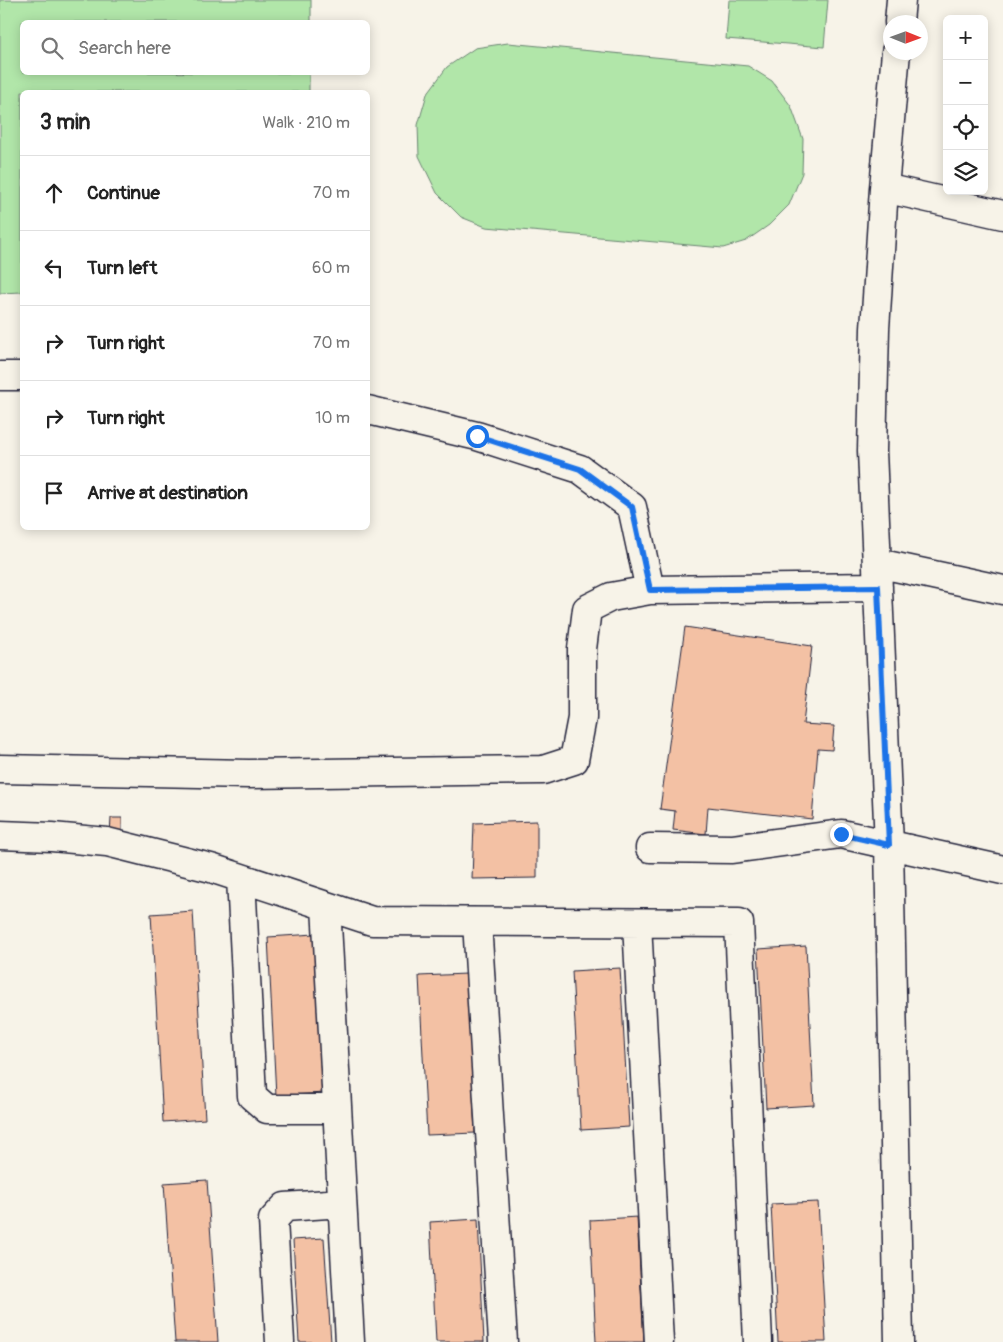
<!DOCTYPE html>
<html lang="en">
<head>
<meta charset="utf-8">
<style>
  body { margin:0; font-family:Pangolin,sans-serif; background:#f6f6f6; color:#222 }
  .controls { position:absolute; right:15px; top:15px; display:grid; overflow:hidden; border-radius:8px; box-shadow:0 2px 12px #0003 }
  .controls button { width:45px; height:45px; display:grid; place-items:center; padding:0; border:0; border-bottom:1px solid #e0e0e0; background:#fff; color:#222; font:25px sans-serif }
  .compass { position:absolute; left:883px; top:15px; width:45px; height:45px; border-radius:50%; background:#fff; box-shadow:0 2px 12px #0003; rotate:91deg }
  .stop { position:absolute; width:15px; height:15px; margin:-11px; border:4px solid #1a73e8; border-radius:50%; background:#fff }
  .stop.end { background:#1a73e8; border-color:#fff; box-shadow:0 1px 5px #0008 }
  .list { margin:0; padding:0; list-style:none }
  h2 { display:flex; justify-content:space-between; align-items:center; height:65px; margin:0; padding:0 20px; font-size:21px }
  h2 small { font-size:16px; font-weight:400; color:#767676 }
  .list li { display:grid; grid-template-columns:32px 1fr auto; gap:15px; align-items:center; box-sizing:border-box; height:75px; padding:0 20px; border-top:1px solid #e0e0e0 }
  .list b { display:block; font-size:19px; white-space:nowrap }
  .list em { font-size:16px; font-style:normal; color:#767676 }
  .icon { flex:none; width:28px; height:28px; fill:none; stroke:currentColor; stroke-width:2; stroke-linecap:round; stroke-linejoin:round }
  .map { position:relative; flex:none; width:1003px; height:1342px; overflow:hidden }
  .search { position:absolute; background:#fff; box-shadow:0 2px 12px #0003; left:20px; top:20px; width:350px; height:55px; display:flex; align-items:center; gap:12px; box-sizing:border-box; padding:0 18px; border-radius:8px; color:#767676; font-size:19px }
  .panel { position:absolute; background:#fff; box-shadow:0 2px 12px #0003; left:20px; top:90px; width:350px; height:440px; border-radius:8px }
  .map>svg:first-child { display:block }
  .green { fill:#b1e6a9; stroke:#6a8472 }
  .building { fill:#f3c1a4; stroke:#22223b }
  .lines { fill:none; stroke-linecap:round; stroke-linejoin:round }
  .minor-casing { stroke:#22223b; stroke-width:31 }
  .minor { stroke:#f7f3e8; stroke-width:28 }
  .route { stroke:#1a73e8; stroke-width:6 }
</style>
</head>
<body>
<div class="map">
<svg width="1003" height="1342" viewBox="0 0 1003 1342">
  <rect width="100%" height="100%" fill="#f7f3e8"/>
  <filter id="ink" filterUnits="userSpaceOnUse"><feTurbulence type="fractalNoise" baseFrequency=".02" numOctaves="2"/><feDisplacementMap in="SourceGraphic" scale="10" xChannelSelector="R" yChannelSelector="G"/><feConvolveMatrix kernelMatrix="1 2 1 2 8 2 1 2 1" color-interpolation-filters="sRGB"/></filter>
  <g filter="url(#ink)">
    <path class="green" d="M0,0H311V22H22V72L309,73V92H22V292L0,293Z
      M729,0H828L824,47L726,39Z
      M508,43L748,66L772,81L791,106L803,139L802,173L789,205L769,225L746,241L723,248L486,227L461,217L437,193L419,156L418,125L427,94L447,67L475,48Z"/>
    <path class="building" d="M685,627L812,646L803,724L834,726L832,750L818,749L812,819L708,807L706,834L673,830L675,811L660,809Z
      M111,818H122V835H110Z
      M537,821V878L472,879L474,823Z
      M193,911L205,1119L163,1122L151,914Z
      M315,934L324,1093L276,1096L268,937Z
      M806,946L814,1105L766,1108L758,949Z
      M620,968L629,1127L581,1130L572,971Z
      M467,974L475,1133L427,1135L419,976Z
      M207,1180L218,1342H175L164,1183Z
      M818,1202L826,1342H778L771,1204Z
      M637,1217L644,1342H596L590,1220Z
      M478,1219L484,1342H436L430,1222Z
      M324,1238L331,1342H299L293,1240Z"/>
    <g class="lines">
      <g class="minor-casing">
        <path id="minor" d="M899,22L901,0
          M896,52L884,188L875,329L872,451L889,845L899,1342
          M884,188L1003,215
          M0,376H22
          M368,410L477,436L580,469L632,507L650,590
          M877,563L1003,590
          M0,769L249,774L543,770L574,760L582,718V649L587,609L611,597L650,590L878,587
          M0,835L52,837L107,842L211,868L372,921L739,923L758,1342
          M650,848L732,849L841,834L1003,870
          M241,878L252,1096L267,1109H337
          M326,906L350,1342
          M477,922L503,1342
          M637,923L659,1342
          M280,1342L273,1220L285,1207L342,1203"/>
      </g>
      <use href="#minor" class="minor"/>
    </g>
  </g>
  <g class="lines" filter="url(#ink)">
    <path class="route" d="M477,436L580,469L632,507L650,590L878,587L889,845L841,834"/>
  </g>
</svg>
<div class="controls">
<button>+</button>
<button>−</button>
<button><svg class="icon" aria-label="locate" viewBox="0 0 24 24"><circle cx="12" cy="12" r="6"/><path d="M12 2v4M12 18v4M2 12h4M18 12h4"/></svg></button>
<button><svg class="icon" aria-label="layers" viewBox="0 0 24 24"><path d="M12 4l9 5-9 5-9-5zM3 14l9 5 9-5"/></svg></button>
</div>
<svg class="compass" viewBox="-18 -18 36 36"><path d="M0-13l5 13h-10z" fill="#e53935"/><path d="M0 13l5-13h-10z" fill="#767676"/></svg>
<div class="stop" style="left:477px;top:436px"></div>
<div class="stop end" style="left:841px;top:834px"></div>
<div class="search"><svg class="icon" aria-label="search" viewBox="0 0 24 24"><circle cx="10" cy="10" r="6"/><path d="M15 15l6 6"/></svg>Search here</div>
<section class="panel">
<h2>3 min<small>Walk · 210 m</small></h2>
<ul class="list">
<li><svg class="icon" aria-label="ahead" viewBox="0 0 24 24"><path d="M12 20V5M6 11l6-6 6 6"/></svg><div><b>Continue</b></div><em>70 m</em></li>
<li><svg class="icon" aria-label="left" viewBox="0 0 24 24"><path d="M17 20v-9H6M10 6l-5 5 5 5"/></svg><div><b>Turn left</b></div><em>60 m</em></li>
<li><svg class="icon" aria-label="right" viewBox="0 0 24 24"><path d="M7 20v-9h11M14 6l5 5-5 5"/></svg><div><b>Turn right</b></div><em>70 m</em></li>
<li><svg class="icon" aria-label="right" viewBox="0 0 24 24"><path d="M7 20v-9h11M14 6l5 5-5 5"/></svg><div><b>Turn right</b></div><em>10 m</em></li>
<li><svg class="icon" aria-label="arrive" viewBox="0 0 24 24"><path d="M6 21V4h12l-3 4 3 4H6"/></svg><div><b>Arrive at destination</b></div></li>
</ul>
</section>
</div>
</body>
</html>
